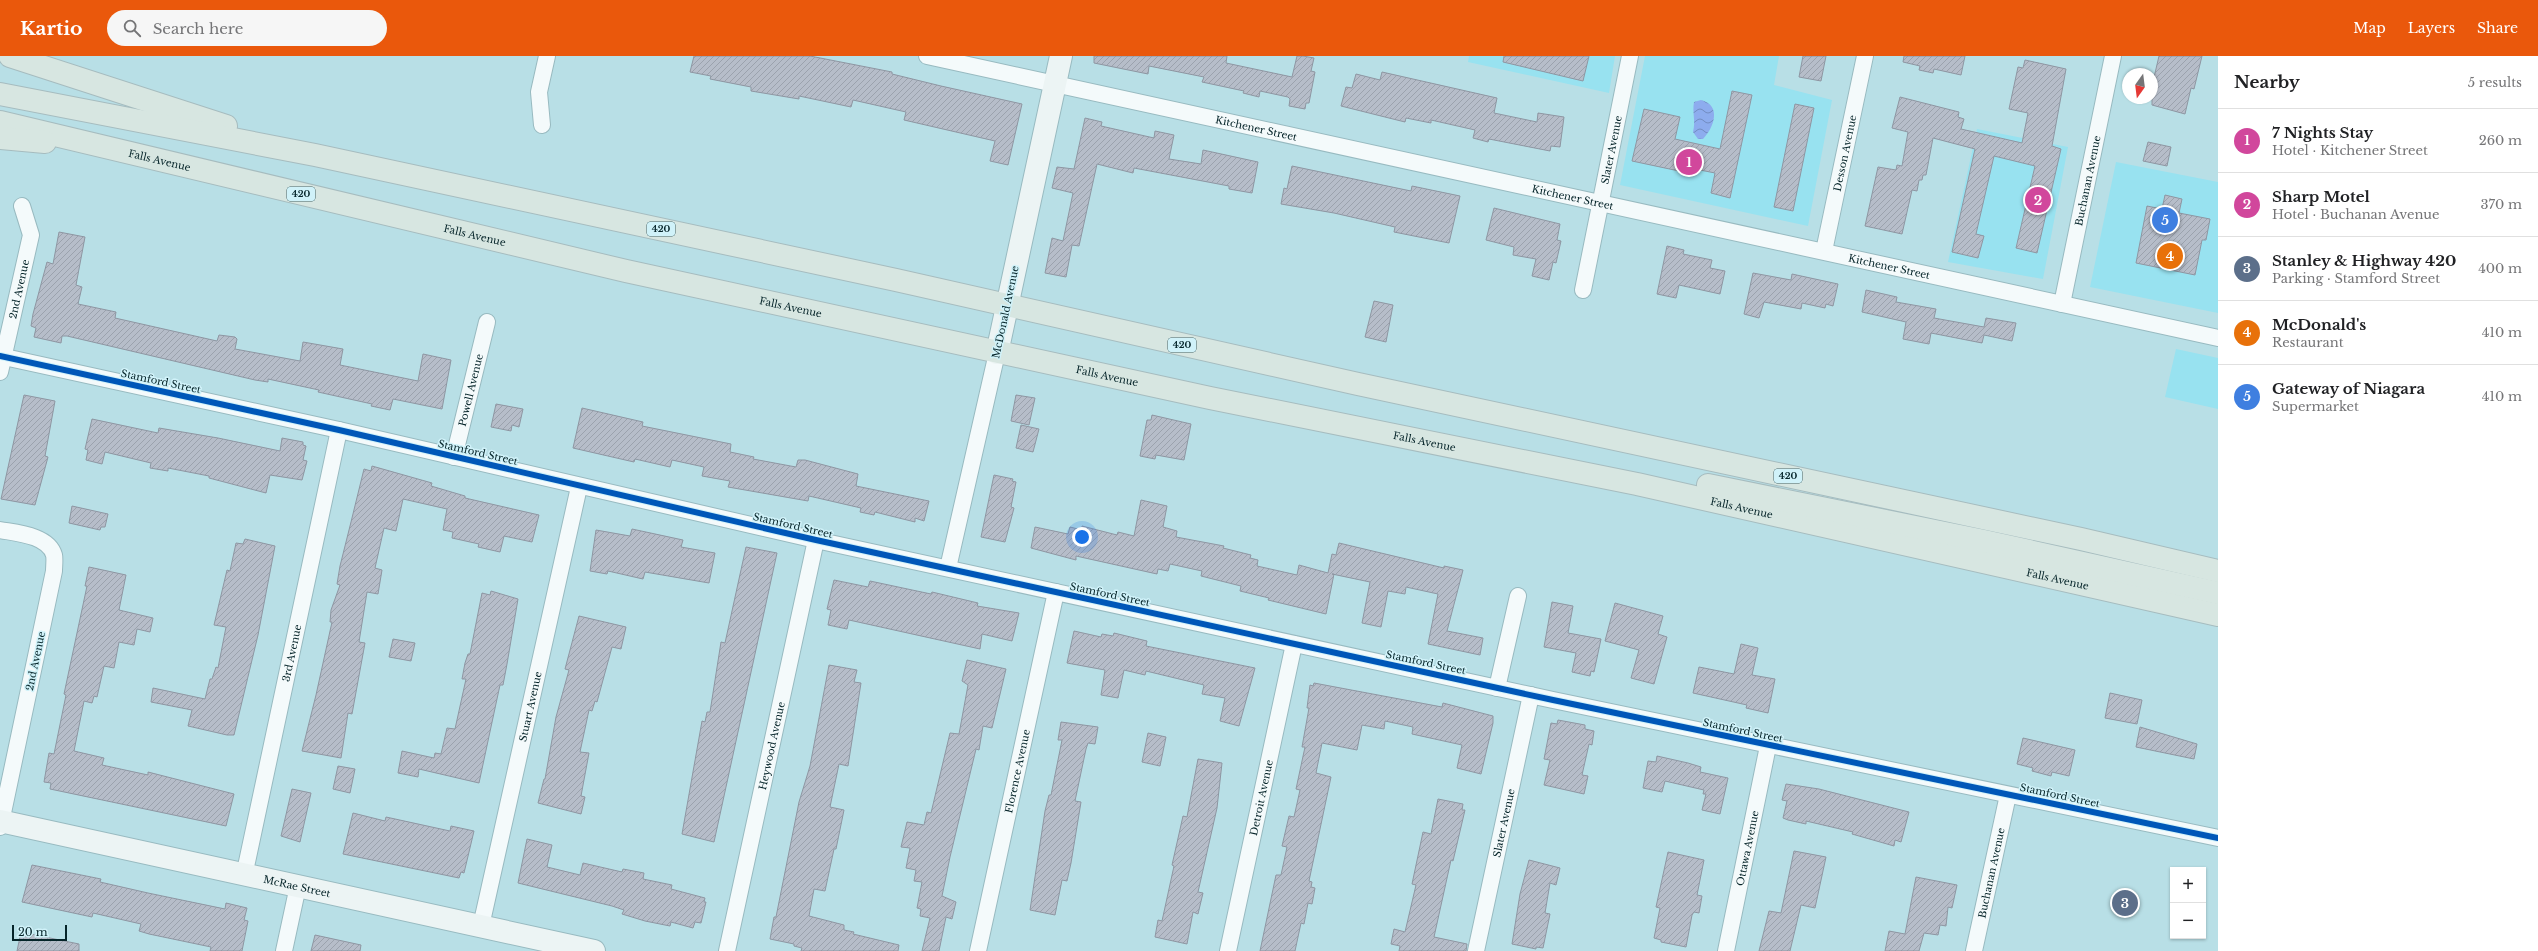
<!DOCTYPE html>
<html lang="en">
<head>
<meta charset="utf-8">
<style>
  body { margin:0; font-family:"Libre Baskerville",serif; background:#f6f6f6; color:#202124 }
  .controls { position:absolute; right:12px; bottom:12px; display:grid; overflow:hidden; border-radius:0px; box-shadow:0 1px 3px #0004 }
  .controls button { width:36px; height:36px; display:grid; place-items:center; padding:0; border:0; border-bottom:1px solid #e0e0e0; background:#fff; color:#202124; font:20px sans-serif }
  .compass { position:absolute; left:2122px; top:12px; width:36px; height:36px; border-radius:50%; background:#fff; box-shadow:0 1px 3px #0004; rotate:194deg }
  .scale { position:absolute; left:12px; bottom:10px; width:55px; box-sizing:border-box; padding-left:4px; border:2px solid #052429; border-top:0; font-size:11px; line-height:14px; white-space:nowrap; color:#052429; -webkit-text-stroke:3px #d0f2f9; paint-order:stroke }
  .you { position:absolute; left:1082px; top:481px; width:14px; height:14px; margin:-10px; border:3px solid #fff; border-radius:50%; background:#1a73e8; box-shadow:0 0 0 6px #1a73e833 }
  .badge { display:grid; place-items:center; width:26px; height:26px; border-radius:50%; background:#ea580c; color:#fff; font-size:13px; font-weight:700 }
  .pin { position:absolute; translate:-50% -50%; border:2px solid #fff; box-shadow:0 1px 4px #0006 }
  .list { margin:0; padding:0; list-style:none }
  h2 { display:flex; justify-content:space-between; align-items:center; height:52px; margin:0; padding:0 16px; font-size:17px }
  h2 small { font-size:13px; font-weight:400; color:#757577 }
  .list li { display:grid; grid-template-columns:26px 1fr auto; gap:12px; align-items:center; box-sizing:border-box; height:64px; padding:0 16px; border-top:1px solid #e0e0e0 }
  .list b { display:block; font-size:15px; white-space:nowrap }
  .list p { margin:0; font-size:13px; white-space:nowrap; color:#757577 }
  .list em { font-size:13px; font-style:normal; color:#757577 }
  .icon { flex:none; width:22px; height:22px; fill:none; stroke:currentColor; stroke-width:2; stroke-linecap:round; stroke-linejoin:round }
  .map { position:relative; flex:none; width:2218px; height:895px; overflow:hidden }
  header { display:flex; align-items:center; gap:24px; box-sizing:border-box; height:56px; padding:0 20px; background:#ea580c; color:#fff }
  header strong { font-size:19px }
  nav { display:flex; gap:22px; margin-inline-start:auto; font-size:14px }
  .search { width:280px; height:36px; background:#f6f6f6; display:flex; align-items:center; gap:10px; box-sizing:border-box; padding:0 14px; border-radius:22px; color:#757577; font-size:15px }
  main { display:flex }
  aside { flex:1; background:#fff }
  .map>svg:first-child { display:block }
  .built { fill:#98e2f0 }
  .water { fill:url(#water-waves) }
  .building { fill:url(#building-hatch); stroke:#8e96a2 }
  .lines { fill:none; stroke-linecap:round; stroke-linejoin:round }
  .street-casing { stroke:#98bac0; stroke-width:18 }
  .secondary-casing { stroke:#98bac0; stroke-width:24 }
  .highway-casing { stroke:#a6bcbf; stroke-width:24 }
  .street { stroke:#f4fafb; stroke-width:16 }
  .secondary { stroke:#ecf4f4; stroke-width:22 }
  .highway { stroke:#d7e6e1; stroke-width:22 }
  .cycleway-casing { stroke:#d0f2f9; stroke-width:8 }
  .cycleway { stroke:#0057b8; stroke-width:6 }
  .labels { text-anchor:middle; stroke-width:3; stroke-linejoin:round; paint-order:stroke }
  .shield { fill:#d0f2f9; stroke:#426267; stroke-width:1 }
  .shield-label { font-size:9px; font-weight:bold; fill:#052429 }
  .street-label { font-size:10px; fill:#052429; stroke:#d0f2f9 }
</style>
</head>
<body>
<header>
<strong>Kartio</strong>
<div class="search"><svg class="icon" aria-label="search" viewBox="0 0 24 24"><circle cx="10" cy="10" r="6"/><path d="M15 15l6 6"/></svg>Search here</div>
<nav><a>Map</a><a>Layers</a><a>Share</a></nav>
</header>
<main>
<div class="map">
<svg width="2218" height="895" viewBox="0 0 2218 895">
  <defs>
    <pattern id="water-waves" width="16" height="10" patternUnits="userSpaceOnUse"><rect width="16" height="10" fill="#8dacee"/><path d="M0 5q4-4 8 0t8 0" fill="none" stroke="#718cc1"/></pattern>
    <pattern id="building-hatch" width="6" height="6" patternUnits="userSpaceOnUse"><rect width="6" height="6" fill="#b6bdc9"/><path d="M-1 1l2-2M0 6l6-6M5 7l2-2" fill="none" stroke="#9ba2ad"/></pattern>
  </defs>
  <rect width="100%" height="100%" fill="#b8dfe6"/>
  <path class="built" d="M1469,0H1615L1609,37L1468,6Z
    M1645,0H1779L1774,29L1832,44L1808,170L1620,129Z
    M1977,73L2068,91L2043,223L1948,206Z
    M2116,106L2218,126V257L2090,231Z
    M2176,293L2218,302V353L2165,341Z"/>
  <path class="water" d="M1701,44C1722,49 1714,72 1703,83H1698L1693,76C1696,65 1692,57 1694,46Z"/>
  <path class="building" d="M694,0H810L892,16V18L941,30L1022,48L1008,109L990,105L995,85L904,64L906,56L853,44L851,51L799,40V43L751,35V31L710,23L711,20L690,16Z
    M1094,0H1227L1226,7L1292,21L1297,0H1303L1314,2L1311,15L1315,16L1309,47H1306L1305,53L1289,50L1290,43L1288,41L1260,35L1259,41L1243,37L1244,35L1202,26L1204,21L1149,10L1148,18L1094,7Z
    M1504,0H1589L1583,25L1503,6Z
    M1803,0H1826L1821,25L1799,21Z
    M1904,0H1965L1961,19L1934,13L1933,17L1919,14L1920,10L1903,6Z
    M2159,0H2202L2194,33L2191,32L2185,58L2152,49V30Z
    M2025,4L2066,13L2052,90L2061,93L2037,197L2016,192L2035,110L1994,100L1976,178L1984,180L1978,202L1952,196L1975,93L1933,82L1926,119H1923L1922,124H1919L1917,135L1912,134L1902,178L1865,170L1878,111L1896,114L1897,109L1902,110L1908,76L1892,72L1900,41L1959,56L1958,61L1964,63L1961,73L2022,87L2028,57L2009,53L2018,11L2023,12Z
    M1382,16L1497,42L1494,57L1537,66L1538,57L1564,61L1560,91L1551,90L1550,95L1489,83L1488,86L1473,82L1475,74L1431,64V67L1406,62L1405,66L1341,50L1346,31L1352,32L1356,18L1380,24Z
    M1732,35L1752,39L1730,142L1711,137L1715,117L1680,110L1679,115L1632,105L1644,53L1680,61L1675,83L1720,93Z
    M1795,48L1814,52L1793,155L1774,151Z
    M1085,62L1102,66L1101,70L1154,82L1155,75L1174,79L1169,103L1201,108L1203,94L1258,106L1252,137L1229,133V130L1134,112L1133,117L1097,108L1079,190L1072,189L1066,221L1045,217L1052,182L1063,185L1073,137L1052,132L1057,111L1074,113Z
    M2148,86L2171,91L2167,110L2143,105Z
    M1292,110L1411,135L1412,130L1460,140L1449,187L1394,176L1395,171L1334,157L1281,148L1284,132L1287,133Z
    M2165,139L2182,143L2179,157L2210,163L2206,184H2202L2195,219L2136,207L2147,150L2162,153Z
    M1494,152L1560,168L1557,184L1561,185L1556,207L1553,206L1549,224L1532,220L1536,203L1513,199L1514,191L1486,184Z
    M59,176L85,181L76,229L82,231L78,248L116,256L115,262L217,285L219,279L235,281L237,283L235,293L300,305L303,286L343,293L340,309L418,325L423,298L451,304L442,353L393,343L390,354L371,350L372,348L318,336L319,334L268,323V326L255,324L67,280H62L61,287L34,281L36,272L31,270L33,258L47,206L53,208Z
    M1667,190L1684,194L1683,198L1712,204L1710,212L1725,215L1720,238L1679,229L1676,242L1657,238Z
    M1753,217L1791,224L1792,218L1838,228L1833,250L1826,248L1825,252L1802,247L1801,253L1764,246L1759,262L1744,258Z
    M1866,234L1897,241L1896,246L1936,253L1934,262L1984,271L1986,262L2016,267L2012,285L1984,279L1982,287L1931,277L1929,288L1903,283L1906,266L1862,256Z
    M1374,245L1393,249L1386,286L1365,281Z
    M24,339L55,345L45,400L48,401L35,449L1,443Z
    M1016,339L1035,342L1029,369L1011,365Z
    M496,348L523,353L519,371L512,369L511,375L491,371Z
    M582,352L643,366L642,370L731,388L730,396L754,401L753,403L796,411L798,404H805L858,418L856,430L929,445L924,465L915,462V466L875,456L874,459L860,456L861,452L809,440L808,445L728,431L730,425L702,420L704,411L672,404L670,411L635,403L634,406L573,392Z
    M1152,359L1191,368L1184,404L1156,399L1155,403L1140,400L1147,364H1151Z
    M92,363L158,377L159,372L218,382L280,395L282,382L303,386V389L306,390L303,404L307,405L302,424L270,419L266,437L209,422V420L168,412V415L150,412L151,407L105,396L102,408L86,404L88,394L85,393Z
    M1021,369L1039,373L1033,396L1016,392Z
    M372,410L432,427L431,430L465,440V442L539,459L532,486L504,480L500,496L478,491L479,488L452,482L453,476L443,474L447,453L403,443L396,475L384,472L375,512L382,514L378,538L367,536L359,586L365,587L352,658L348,657L341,702L302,695L316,639L332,566H330L331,554L340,529L337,528L340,510L351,466L364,413L371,415Z
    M994,419L1013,423L1012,425L1016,426L1011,451L1014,452L1005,486L981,481Z
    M1141,444L1167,450L1163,471L1177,475L1176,481L1224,490L1223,492L1251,499L1250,502L1258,504L1257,510L1297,519L1299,509L1328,517L1332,498L1336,499L1339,487L1444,512V510L1463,514L1447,575L1483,582L1480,599L1428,588L1438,538L1406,531L1405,538L1388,535L1381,571L1362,567L1370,526L1332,518H1334L1326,558L1268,544L1269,542L1240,535L1241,530L1201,520L1202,515L1170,508L1168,515L1158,513L1157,518L1076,500V504L1031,492L1035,471L1068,478L1070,471L1082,474V470L1117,479L1118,476L1134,480Z
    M72,450L108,458L105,471H101L100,474L69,467Z
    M632,473L683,484L681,491L715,497L709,527L645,516L643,523L608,515L607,518L590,515L596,474L630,480Z
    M245,483L275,490L258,579L234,679H227L188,670L192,654L151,646L153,632L205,643L210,623H212L216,611L218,612L226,571L214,569L227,514L230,515L236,487L243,488Z
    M746,491L777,497L714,786L682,778L702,665L705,666L707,656H710L721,586L725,587Z
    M89,511L126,519L119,554L153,562L150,576L137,573L134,589L119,586L114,612L104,610L97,641L94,640L92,647L84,645L74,695L104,702L102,709L148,719V716L234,738L226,770L50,733L51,727L44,726L49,697L54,698L66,639L64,638L87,530H85Z
    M834,524L868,531L870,525L931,538L932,536L978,547L977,550L1019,557L1012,585L982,578L980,593L849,564L847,573L828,569L831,554L827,553Z
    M491,535L518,543L507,608L503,629H500L479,727L419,713L418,721L398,717L402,695L434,702L435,697L441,698L447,672L455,673L466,623H462L465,607L468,598H470L482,537L490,539Z
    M1552,546L1573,550L1568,577L1601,583L1594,616L1591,615L1590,620L1572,616L1576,597L1544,591Z
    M1615,547L1663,560L1658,578L1667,581L1654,628L1631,622L1639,594L1605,585Z
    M579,560L626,571L621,593L612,591L597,646L595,645L592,655L589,654L580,696L589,697L581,740L585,741L581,758L538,747L544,723H545L556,661L569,614L565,613Z
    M1074,575L1101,581L1102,578L1113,580L1114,577L1147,585L1146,590L1255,612L1239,670L1220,665L1225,642L1202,638L1204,629L1146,615L1145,619L1124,614L1118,642L1101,639L1105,614L1067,607Z
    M393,583L415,587L411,605L389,601Z
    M1741,588L1758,592L1752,619L1775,623L1768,657L1746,652L1747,649L1693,637L1699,611L1734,618Z
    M967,604L1006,613L992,672L983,670L979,694L976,693L950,801L942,840L956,846L952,863L946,861L939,895H922L930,862L920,860L921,853L917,852L922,826L914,825L916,814L906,812L910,792L901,791L907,766L924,769L927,756L931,757L950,677L959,678L968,629L962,625Z
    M829,609L857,614L854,626L861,627L848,710L839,708L830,751L844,754L836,793H834L825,835L814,833L809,860L844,869V874L854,876L853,878L899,889L898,895H801L802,892L794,890V888L770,883L774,861H776L799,746L810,710Z
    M1314,627L1442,651L1443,647L1493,660V667L1481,718L1457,712L1462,689L1412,678L1413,671L1385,665L1384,673L1362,669L1357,694L1322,687L1316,717L1331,721L1309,825L1312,826L1311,831L1315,832L1312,848L1308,847L1304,868L1301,867L1295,895H1260L1276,819H1281L1287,791L1282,790L1289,760L1294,761L1300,734L1296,733L1305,691H1302L1309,652H1307L1310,629L1313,630Z
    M2110,637L2142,644L2137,668L2105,662Z
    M1558,664L1585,669V673L1594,675L1592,689L1589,688L1582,719L1588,720L1584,738L1544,729L1550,704L1544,703L1551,667L1557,668Z
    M1061,666L1098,671L1095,688L1088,687L1086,693L1075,745L1081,746L1071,807L1067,825L1062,824L1055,859L1030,854L1045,755L1049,739H1051L1062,684H1058Z
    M2140,671L2197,688L2194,703L2136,691Z
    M1148,677L1166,681L1160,710L1142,706Z
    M2023,682L2075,694L2069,720L2052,716L2051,720L2032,715L2033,712L2017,708Z
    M1657,700L1688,707L1701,711L1700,716L1728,722L1720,758L1702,754L1706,738H1703L1704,734L1665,725L1662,736L1643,732L1648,705L1656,706Z
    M1198,703L1222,707L1217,752L1198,836L1203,837L1198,858L1193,856L1187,888L1155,881L1158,864L1162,865L1174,810L1172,809L1183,760L1187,761Z
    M338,710L355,713L350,737L333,733Z
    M1786,728L1819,733L1909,756L1901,786L1895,784L1894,790L1852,778L1853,776L1806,765V768L1788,764L1783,762L1787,745L1782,744Z
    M292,733L311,737L300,786L281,780Z
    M1438,743L1463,748L1462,754H1465L1453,805L1451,804L1434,881L1467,888L1466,895H1399L1400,890L1391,888L1394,873L1405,876L1416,829L1412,828L1423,776L1431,778Z
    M353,757L385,765L386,761L450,775L451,770L474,775L464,817L461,816L459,822L343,798Z
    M527,783L552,789L547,811L580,819L583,807L622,816L623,813L644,817L643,823L672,829L671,833L705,842L704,846H706L701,867L695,866L693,872L671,866L670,870L645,865L622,858L624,854L612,850L518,827Z
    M1794,795L1826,801L1815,852L1801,849L1790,895H1759L1769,855L1781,857Z
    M1668,796L1704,804L1697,839L1702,840L1699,857L1694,856L1692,859L1686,891L1661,886V884L1654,882L1660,852L1656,851Z
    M1529,804L1560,812L1556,829L1550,827L1545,857L1550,858L1543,892L1536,891V893L1512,888L1520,838Z
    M32,809L101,823L100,826L148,837L225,853L226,847L247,852L244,864L248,865L242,895H210L211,891L149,878L139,875L141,868L93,857L92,861L22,846Z
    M1916,821L1957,829L1952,852L1948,851L1946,870L1940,869L1938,879L1924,877L1919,895H1885L1889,875L1905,878Z
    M21,876L79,888V895H17Z
    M315,879L361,889L360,895H311Z"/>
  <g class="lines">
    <g class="street-casing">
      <g id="street">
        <path id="s1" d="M927,0L2218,282"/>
        <path d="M542,69L539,36L547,0"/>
        <path id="s2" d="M1824,195L1865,0"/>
        <path id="s3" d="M1583,234L1630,0"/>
        <path id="s4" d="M2062,248L2113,0"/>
        <path d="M0,300L339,374L816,484L1553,644L2218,782"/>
        <path id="s5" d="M0,316L31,179L22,150"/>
        <path id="s6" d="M454,401L487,266"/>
        <path d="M0,474C16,477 48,479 54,499C55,503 54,510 54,515L0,771"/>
        <path d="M948,512L997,297"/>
        <path d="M1497,632L1518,540"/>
        <path id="s7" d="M244,820L339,374"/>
        <path id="s8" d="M481,870L579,431"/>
        <path d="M284,895L298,830"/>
        <path id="s9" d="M727,895L816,484"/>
        <path id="s10" d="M978,895L1056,536"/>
        <path id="s11" d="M1228,895L1294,588"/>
        <path id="s12" d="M1476,895L1531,639"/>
        <path id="s13" d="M1726,895L1768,690"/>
        <path id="s14" d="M1974,895L2008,739"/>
      </g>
    </g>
    <g class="secondary-casing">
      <g id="secondary">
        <path d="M997,297L1061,0"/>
        <path id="s15" d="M0,765L594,895"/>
      </g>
    </g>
    <g class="highway-casing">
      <g id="highway">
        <path d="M10,0L226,70"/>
        <path d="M0,38L315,99L896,224L1358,328L2081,483L2218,515"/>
        <path id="s16" d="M0,66L626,215L1210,342L1637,428L2218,559"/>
        <path d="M0,82L45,86"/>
        <path d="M1708,429L1984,485L2218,537"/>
      </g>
    </g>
    <use href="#street" class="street"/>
    <use href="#secondary" class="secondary"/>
    <use href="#highway" class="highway"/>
    <g class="cycleway-casing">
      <path id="cycleway" d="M0,300L339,374L816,484L1553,644L2218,782"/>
    </g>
    <use href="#cycleway" class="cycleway"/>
  </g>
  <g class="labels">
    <g class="shield">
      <rect x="287" y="131" width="28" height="14" rx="3"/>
      <rect x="647" y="166" width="28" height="14" rx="3"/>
      <rect x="1168" y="282" width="28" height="14" rx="3"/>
      <rect x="1774" y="413" width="28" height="14" rx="3"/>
    </g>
    <g class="shield-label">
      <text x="301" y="141">420</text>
      <text x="661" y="176">420</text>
      <text x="1182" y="292">420</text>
      <text x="1788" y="423">420</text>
    </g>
    <g class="street-label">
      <text dy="4" stroke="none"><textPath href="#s1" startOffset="337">Kitchener Street</textPath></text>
      <text dy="4" stroke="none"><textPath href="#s3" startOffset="143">Slater Avenue</textPath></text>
      <text dy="4" stroke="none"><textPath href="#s2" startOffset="100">Desson Avenue</textPath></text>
      <text dy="4" stroke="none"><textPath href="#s16" startOffset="164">Falls Avenue</textPath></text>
      <text dy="4" stroke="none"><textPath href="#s4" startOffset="126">Buchanan Avenue</textPath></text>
      <text dy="4" stroke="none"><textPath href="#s1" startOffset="661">Kitchener Street</textPath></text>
      <text dy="4" stroke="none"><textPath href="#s16" startOffset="488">Falls Avenue</textPath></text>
      <text dy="4" stroke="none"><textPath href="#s1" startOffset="985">Kitchener Street</textPath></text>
      <text dy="4" stroke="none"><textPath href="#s5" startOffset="85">2nd Avenue</textPath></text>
      <text dy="4" stroke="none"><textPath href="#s16" startOffset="812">Falls Avenue</textPath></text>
      <text transform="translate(1005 256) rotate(-78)" y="4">McDonald Avenue</text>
      <text dy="4" stroke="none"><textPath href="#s16" startOffset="1136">Falls Avenue</textPath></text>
      <text transform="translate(161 325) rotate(12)" y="4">Stamford Street</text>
      <text dy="4" stroke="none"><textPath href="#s6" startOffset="69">Powell Avenue</textPath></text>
      <text dy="4" stroke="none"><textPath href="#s16" startOffset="1460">Falls Avenue</textPath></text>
      <text transform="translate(478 396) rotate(13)" y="4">Stamford Street</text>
      <text dy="4" stroke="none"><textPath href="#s16" startOffset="1784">Falls Avenue</textPath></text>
      <text transform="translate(793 469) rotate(13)" y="4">Stamford Street</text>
      <text dy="4" stroke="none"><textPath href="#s16" startOffset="2108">Falls Avenue</textPath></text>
      <text transform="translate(1110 538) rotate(12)" y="4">Stamford Street</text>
      <text dy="4" stroke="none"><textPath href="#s7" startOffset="228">3rd Avenue</textPath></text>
      <text transform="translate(35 605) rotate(-78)" y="4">2nd Avenue</text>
      <text transform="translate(1426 606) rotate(12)" y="4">Stamford Street</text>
      <text dy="4" stroke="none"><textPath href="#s8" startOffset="225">Stuart Avenue</textPath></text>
      <text transform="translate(1743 674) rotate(12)" y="4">Stamford Street</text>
      <text dy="4" stroke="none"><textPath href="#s9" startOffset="210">Heywood Avenue</textPath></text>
      <text dy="4" stroke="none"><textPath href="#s10" startOffset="184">Florence Avenue</textPath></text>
      <text transform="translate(2060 739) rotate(12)" y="4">Stamford Street</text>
      <text dy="4" stroke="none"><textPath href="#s11" startOffset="157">Detroit Avenue</textPath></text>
      <text dy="4" stroke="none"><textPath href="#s12" startOffset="131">Slater Avenue</textPath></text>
      <text dy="4" stroke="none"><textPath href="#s13" startOffset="105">Ottawa Avenue</textPath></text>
      <text dy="4" stroke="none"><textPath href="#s14" startOffset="80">Buchanan Avenue</textPath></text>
      <text dy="4" stroke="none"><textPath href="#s15" startOffset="304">McRae Street</textPath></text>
    </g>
  </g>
</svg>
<div class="controls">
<button>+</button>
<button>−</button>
</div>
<svg class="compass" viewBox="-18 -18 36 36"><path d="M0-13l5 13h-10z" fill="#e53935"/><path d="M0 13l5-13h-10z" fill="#757577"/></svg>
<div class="scale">20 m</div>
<div class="you"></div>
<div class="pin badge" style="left:1689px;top:106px;background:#d1479c">1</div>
<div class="pin badge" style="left:2038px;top:144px;background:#d1479c">2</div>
<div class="pin badge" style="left:2125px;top:847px;background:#5c6f8a">3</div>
<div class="pin badge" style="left:2170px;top:200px;background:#e8710a">4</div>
<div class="pin badge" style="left:2165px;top:164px;background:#3f7fe0">5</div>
</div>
<aside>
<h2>Nearby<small>5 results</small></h2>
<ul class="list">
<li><span class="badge" style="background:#d1479c">1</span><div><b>7 Nights Stay</b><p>Hotel · Kitchener Street</p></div><em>260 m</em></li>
<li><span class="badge" style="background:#d1479c">2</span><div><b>Sharp Motel</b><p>Hotel · Buchanan Avenue</p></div><em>370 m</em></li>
<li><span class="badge" style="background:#5c6f8a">3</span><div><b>Stanley &amp; Highway 420</b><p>Parking · Stamford Street</p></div><em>400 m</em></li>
<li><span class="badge" style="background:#e8710a">4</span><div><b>McDonald's</b><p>Restaurant</p></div><em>410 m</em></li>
<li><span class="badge" style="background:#3f7fe0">5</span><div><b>Gateway of Niagara</b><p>Supermarket</p></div><em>410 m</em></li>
</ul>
</aside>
</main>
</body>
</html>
